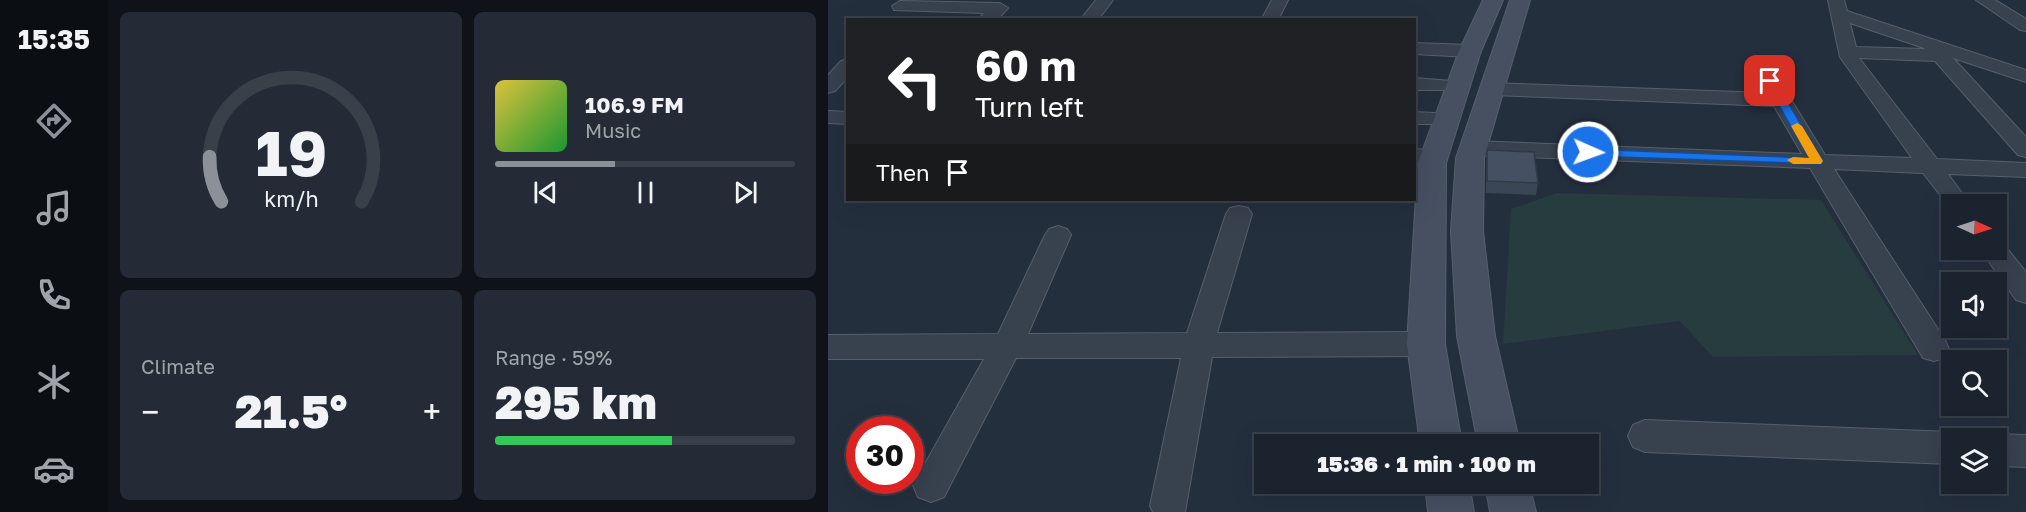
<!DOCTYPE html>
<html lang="en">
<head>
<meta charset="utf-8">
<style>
  body { margin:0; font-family:"Golos Text",sans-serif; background:#242b36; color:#f1f3f6; height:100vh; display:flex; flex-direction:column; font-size:22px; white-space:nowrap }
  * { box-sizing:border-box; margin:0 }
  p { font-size:20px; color:#a0a4aa }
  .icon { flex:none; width:33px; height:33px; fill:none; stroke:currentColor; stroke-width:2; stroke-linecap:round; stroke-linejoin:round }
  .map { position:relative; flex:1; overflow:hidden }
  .panel { display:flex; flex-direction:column; gap:12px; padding:12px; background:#0f1319; width:720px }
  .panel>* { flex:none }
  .top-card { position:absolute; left:18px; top:18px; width:570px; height:183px; border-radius:0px; box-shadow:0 6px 24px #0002,0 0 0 2px #39404a; background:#202124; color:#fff; overflow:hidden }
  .needle { width:39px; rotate:93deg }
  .fabs { position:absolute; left:1113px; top:194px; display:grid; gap:12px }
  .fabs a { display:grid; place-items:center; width:66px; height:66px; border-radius:0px; background:#1b232e; box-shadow:0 6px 24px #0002,0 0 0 2px #39404a; font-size:30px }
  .speed { position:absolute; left:18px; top:416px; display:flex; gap:12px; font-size:30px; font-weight:700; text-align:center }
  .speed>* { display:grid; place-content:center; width:78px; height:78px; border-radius:50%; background:#1b232e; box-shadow:0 6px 24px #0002,0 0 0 2px #39404a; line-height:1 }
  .speed .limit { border:9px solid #d22; background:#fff; color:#111 }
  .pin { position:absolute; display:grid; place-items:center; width:51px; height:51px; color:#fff; margin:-26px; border-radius:12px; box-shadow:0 3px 9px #0006 }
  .me { position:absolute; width:66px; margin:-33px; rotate:92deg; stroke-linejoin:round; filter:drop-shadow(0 0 4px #0008) }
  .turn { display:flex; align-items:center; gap:21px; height:126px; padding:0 30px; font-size:27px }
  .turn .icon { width:78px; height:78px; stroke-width:2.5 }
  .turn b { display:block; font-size:42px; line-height:51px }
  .then { display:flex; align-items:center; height:57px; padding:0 30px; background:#0003; gap:12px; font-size:22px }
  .big { font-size:45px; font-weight:800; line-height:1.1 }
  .panel .card { flex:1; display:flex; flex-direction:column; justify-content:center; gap:9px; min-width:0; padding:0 21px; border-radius:9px; background:#242b36 }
  .panel .dial { align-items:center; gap:0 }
  .dial svg { height:156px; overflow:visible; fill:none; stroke:#39404a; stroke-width:7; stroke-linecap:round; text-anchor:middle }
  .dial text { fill:#f1f3f6; stroke:none }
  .song { display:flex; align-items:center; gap:18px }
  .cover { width:72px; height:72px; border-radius:9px; background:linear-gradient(135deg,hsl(50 70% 55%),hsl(130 70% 35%)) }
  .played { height:6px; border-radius:3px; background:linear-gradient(90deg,#8c9099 40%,#39404a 40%) }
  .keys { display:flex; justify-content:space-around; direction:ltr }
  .heat { display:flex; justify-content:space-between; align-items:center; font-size:33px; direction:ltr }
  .charge { height:9px; border-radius:4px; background:linear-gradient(90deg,#34c759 59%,#39404a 0) }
  .panel .tiles { flex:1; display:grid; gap:12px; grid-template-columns:repeat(2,1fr) }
  .trip { position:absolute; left:426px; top:434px; width:345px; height:60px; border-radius:0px; background:#1b232e; box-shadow:0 6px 24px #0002,0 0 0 2px #39404a; font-weight:800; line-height:60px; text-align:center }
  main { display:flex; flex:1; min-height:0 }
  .menu { display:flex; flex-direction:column; width:108px; justify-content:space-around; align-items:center; background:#0b0e12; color:#a0a4aa }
  .menu .icon { width:42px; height:42px }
  .menu .on { color:#8c9099 }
  .menu b { font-size:27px; color:#f1f3f6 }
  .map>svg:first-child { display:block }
  .green { fill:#263c3f }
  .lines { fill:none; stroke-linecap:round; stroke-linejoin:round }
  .street-casing { stroke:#565f6c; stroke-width:2 }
  .secondary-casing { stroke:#565f6c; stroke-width:2 }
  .street { fill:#38414e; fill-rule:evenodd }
  .secondary { fill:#465061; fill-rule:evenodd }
  .wall { fill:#3b4654 }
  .building { fill:#455162; stroke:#303945; stroke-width:1.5 }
  .route { fill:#1a73e8; stroke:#114b97; stroke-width:1.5 }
  .slow { fill:#f59e0b }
</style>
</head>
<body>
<main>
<nav class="menu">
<b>15:35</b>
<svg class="icon on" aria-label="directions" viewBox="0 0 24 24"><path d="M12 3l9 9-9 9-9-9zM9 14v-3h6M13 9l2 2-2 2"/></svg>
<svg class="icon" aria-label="music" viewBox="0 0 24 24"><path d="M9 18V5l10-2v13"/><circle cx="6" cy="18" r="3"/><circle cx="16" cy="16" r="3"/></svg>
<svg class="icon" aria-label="phone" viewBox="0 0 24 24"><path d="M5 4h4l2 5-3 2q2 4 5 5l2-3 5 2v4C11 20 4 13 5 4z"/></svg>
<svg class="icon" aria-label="climate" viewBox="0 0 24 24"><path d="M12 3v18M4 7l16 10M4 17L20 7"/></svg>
<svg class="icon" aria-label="car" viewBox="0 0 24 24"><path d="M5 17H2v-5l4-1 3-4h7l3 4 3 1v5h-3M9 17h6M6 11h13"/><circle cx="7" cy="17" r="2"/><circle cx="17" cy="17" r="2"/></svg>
</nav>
<section class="panel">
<div class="tiles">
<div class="card dial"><svg viewBox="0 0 100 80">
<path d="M14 69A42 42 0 1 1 86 69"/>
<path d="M14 69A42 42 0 0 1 8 46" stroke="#8c9099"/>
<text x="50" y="56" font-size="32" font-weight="700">19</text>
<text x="50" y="72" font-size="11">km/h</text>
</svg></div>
<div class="card">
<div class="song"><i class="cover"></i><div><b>106.9 FM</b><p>Music</p></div></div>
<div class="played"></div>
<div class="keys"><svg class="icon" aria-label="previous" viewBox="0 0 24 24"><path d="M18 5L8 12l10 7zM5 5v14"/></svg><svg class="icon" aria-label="pause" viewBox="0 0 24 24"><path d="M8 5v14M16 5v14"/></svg><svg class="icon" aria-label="next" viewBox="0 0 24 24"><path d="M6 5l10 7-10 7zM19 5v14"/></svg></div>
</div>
<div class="card"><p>Climate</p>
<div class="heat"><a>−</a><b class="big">21.5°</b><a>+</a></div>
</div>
<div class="card"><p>Range · 59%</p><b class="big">295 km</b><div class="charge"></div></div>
</div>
</section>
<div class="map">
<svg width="1198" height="512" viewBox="0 0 1198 512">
  <rect width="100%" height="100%" fill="#242f3e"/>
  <polygon class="green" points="729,193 993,200 1090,355 885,357 852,321 675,344 683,209"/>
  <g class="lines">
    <defs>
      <g id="street">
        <polygon points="268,0 285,0 270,20 252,20"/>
        <polygon points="444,0 460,0 450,20 433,20"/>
        <path d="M1000,0H1016L1019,11L1198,70V82L1125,58L1198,137V157L1190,155L1107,61L1031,58L1109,159L1198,163V177L1120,174L1142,204H1124V210L1095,173L1006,169L1117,340L1121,349L1117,358L1106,361L1095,358L982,168L645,155L637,153L634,148L637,143L645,141L974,154L946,106L664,95L657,93L654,89L657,85L664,83L939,93L922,62L924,58H938L940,62L997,155L1084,158L1012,57ZM1022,23L1096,48L1097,49L1028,47Z"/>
        <polygon points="1148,0 1167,0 1198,19 1198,31 1192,30"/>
        <polygon points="72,1 172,3 180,8 169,20 150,20 156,13 66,10 64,6"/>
        <polygon points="586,43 642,45 649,47 651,51 649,55 642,57 586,54"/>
        <polygon points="20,59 20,77 7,91 0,93 0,75 13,61"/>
        <polygon points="586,78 637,82 640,86 637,90 586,90"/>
        <polygon points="0,111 20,112 20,124 0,123"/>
        <polygon points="586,112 626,114 629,119 626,124 586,124"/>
        <polygon points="586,149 614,151 617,156 614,161 586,163"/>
        <polygon points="411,206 420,208 424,214 389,333 598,332 609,335 613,344 609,353 598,356 384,357 357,512 325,512 322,506 353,358 188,358 116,497 103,502 90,497 85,485 156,359 0,359 0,335 170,334 217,235 221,229 230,226 239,229 243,235 200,334 359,333 398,214 402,208"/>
        <polygon points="1168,241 1174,242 1198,272 1198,303 1188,300 1152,249 1168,249"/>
        <polygon points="817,420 1124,432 1137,438 1124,438 1124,464 817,452 805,447 800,436 805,425"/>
        <polygon points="1168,434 1198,435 1198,467 1168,466 1168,438 1157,438"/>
      </g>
      <g id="secondary">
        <polygon points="655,0 675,0 653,51 618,163 617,344 634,444 592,444 579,344 590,163 631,51"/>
        <polygon points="682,0 702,0 656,158 655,231 667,336 692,444 650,444 629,336 623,231 628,158"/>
        <polygon points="597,483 641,483 646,512 600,512"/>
        <polygon points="657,483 701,483 708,512 662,512"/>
      </g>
    </defs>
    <use href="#street" class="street-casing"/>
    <use href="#secondary" class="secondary-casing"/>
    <use href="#street" class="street"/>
    <use href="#secondary" class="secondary"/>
  </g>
  <polygon class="wall" points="659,150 710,183 708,195 658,193"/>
  <polygon class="building" points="659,150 706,152 710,183 659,181"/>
  <polygon class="route" points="939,79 947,81 995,161 993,164 760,156 754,152 760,149 981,158 937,81"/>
  <polygon class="slow" points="969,123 974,126 995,161 993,164 965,164 959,160 965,157 981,158 963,126"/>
</svg>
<div class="fabs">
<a><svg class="needle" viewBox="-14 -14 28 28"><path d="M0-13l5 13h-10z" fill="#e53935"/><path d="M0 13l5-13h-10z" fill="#a0a4aa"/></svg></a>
<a><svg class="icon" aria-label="sound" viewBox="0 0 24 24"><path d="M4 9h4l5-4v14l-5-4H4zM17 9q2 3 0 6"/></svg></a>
<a><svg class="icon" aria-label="search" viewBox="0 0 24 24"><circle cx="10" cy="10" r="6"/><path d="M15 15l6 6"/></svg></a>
<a><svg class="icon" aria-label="layers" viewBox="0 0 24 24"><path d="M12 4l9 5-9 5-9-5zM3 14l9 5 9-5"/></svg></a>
</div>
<div class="speed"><div class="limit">30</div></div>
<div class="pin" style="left:942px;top:81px;background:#d93025"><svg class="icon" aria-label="arrive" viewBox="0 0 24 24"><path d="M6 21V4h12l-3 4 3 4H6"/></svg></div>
<svg class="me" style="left:760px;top:152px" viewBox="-20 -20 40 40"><circle r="17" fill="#1a73e8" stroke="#fff" stroke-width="3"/><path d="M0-11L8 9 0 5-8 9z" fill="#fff"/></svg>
<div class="trip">15:36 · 1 min · 100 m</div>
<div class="top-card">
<div class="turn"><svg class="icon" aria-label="left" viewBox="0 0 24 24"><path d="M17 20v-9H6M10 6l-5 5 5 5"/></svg><div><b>60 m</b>Turn left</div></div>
<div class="then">Then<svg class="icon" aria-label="arrive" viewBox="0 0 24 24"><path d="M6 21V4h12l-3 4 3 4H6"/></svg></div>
</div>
</div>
</main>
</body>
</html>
